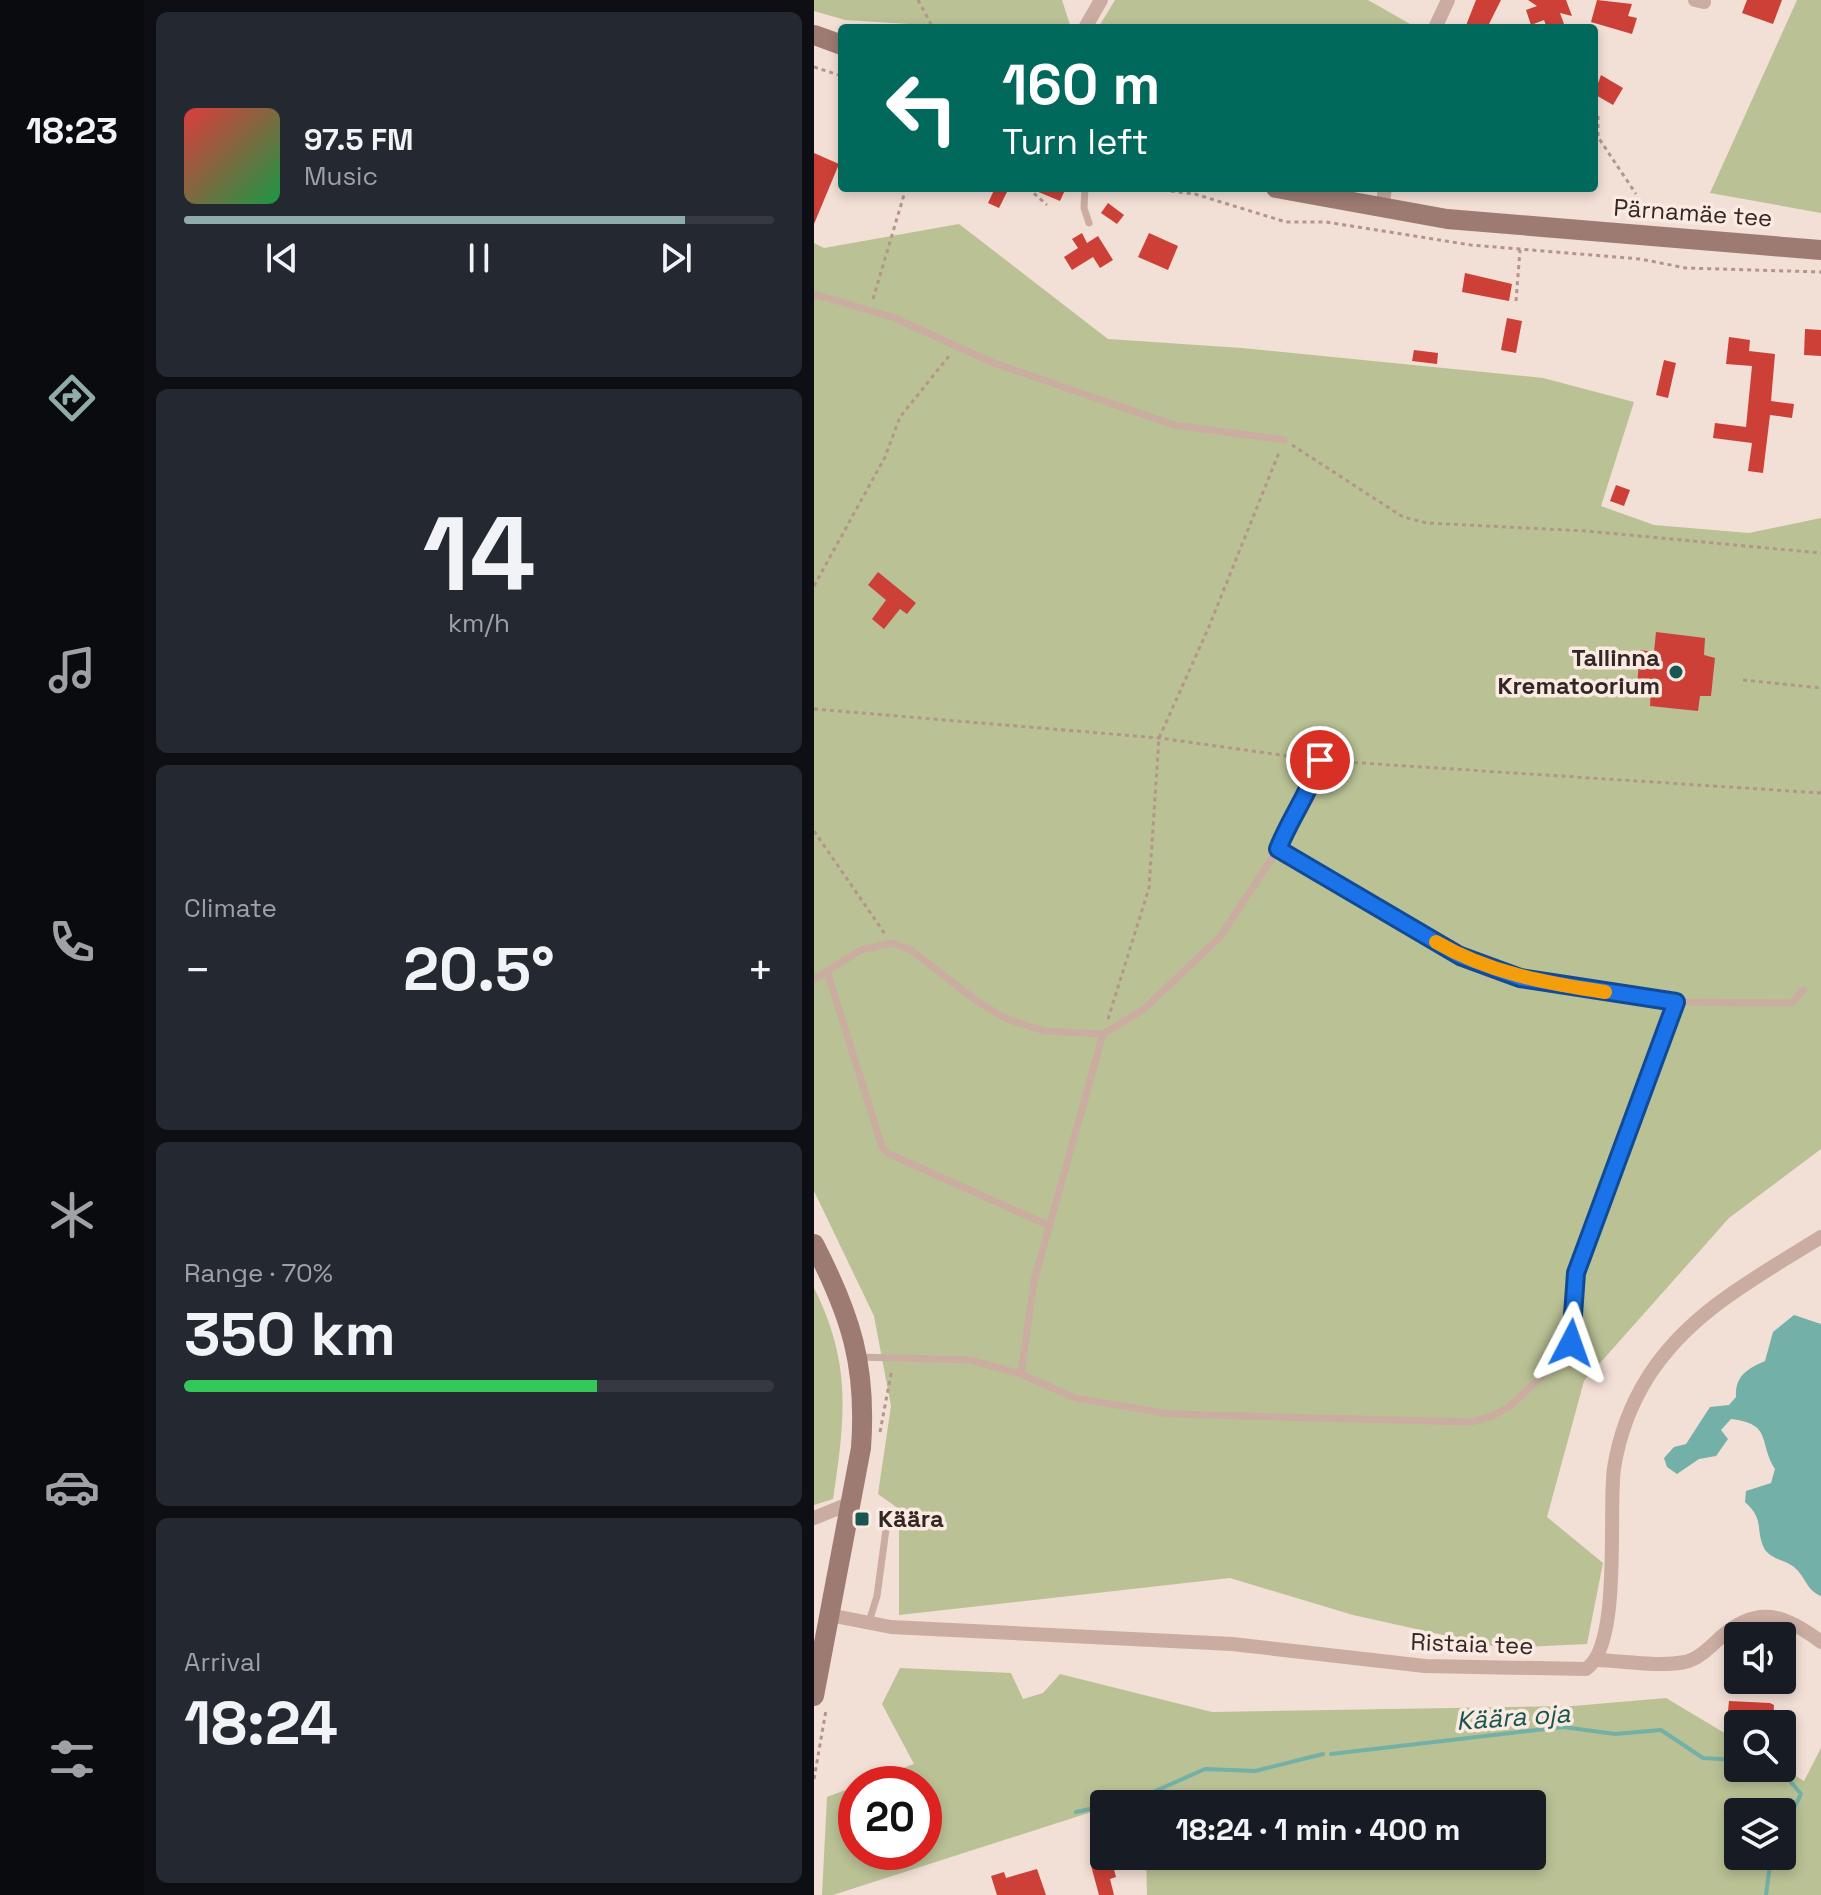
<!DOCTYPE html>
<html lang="en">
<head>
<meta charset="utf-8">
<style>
  body { margin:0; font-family:"Space Grotesk",sans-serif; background:#242831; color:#f1f3f6; height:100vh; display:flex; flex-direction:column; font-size:30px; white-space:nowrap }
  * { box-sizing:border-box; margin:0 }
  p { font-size:26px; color:#9ea1a6 }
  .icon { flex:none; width:44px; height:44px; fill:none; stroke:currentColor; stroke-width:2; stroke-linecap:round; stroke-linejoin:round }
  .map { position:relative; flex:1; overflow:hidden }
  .details { display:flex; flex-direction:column; gap:12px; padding:12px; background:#0d0f14; width:670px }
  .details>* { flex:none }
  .banner { position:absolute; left:24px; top:24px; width:760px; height:168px; border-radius:8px; box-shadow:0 4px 12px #0003; background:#00695c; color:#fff; overflow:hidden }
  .fabs { position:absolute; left:910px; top:1622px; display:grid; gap:16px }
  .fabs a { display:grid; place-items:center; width:72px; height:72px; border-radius:8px; background:#171b24; box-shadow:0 4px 12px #0003; font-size:40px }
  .speed { position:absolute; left:24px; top:1766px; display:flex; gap:16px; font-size:40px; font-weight:700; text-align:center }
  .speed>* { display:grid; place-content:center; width:104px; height:104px; border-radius:50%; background:#171b24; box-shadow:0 4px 12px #0003; line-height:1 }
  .speed .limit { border:12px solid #d22; background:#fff; color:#111 }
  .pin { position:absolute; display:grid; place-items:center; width:68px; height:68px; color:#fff; margin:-34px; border:4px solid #fff; border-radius:50%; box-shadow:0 2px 8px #0007 }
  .me { position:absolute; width:88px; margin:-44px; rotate:4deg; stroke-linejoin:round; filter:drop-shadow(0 0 6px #0008) }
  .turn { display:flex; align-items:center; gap:28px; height:168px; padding:0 32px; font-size:36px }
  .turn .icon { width:104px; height:104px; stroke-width:2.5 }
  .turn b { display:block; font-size:56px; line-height:68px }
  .big { font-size:60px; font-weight:700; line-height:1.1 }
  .details .card { flex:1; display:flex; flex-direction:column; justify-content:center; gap:12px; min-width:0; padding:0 28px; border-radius:12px; background:#242831 }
  .details .dial { align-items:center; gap:0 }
  .dial b { font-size:104px; line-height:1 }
  .song { display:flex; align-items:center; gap:24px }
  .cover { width:96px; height:96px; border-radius:12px; background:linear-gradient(135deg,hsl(0 70% 55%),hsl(140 70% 35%)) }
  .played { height:8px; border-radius:4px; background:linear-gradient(90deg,#8facab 85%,#363941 85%) }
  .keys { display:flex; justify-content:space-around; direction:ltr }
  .heat { display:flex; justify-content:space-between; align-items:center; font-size:44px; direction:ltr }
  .charge { height:12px; border-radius:6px; background:linear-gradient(90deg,#34c759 70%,#363941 0) }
  .trip { position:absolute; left:276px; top:1790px; width:456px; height:80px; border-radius:8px; background:#171b24; box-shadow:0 4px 12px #0003; font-weight:700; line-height:80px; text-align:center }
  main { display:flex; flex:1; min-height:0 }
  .tabs { display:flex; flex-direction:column; width:144px; justify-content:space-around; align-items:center; background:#090b0e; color:#9ea1a6 }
  .tabs .icon { width:56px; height:56px }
  .tabs .selected { color:#8facab }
  .tabs b { font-size:36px; color:#f1f3f6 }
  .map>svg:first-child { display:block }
  .green { fill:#bac195; fill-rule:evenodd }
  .water { fill:#73b0a7 }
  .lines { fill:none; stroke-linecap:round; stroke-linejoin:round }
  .stream { stroke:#73b0a7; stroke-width:4 }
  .building { fill:#cc4038 }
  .path { stroke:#b5958b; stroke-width:3; stroke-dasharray:4 4; stroke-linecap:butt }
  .lane { stroke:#caaca1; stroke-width:7 }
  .street { stroke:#caaca1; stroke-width:14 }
  .secondary { stroke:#9d7a72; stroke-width:20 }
  .route-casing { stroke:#114b97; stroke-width:20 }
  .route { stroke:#1a73e8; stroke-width:14 }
  .slow { stroke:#f59e0b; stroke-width:14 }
  .poi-dot { fill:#18564f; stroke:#faeae1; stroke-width:3 }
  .labels { text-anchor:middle; stroke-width:7; stroke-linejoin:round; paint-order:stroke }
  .street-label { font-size:24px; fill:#332624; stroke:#faeae1 }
  .poi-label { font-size:24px; font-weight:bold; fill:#332624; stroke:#faeae1; text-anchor:end }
  .water-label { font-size:26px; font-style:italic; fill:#18564f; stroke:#faeae1 }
</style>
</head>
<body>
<main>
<nav class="tabs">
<b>18:23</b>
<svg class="icon selected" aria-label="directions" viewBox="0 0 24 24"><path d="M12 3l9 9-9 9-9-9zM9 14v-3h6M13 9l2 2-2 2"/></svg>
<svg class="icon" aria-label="music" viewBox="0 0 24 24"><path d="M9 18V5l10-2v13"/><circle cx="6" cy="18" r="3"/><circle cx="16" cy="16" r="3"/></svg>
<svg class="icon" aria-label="phone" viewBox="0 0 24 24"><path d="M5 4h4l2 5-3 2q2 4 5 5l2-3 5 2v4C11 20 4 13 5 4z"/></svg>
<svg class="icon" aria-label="climate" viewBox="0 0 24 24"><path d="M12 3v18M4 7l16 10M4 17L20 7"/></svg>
<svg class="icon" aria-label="car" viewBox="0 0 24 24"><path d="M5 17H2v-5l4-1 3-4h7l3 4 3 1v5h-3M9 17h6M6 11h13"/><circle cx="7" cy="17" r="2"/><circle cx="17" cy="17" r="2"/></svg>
<svg class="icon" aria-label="filters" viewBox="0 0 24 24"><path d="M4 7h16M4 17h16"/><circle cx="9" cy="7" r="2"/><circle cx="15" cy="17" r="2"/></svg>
</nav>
<section class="details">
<div class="card">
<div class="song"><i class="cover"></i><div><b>97.5 FM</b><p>Music</p></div></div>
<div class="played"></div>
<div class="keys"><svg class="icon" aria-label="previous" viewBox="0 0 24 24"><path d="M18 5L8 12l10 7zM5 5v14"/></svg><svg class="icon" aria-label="pause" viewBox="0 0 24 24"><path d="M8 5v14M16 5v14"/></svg><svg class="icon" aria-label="next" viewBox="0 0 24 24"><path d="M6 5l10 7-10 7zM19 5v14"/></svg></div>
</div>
<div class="card dial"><b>14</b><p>km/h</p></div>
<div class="card"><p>Climate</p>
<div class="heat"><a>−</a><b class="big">20.5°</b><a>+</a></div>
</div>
<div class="card"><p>Range · 70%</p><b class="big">350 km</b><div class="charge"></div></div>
<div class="card"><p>Arrival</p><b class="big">18:24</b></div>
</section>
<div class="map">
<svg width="1007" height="1895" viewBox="0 0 1007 1895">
  <rect width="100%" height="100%" fill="#f2dfd5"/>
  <g class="green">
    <polygon points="0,0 248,0 257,28 104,28 95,24 31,20 0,11"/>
    <polygon points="301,0 554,0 603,28 284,28"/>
    <polygon points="983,0 1007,0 1007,213 896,193"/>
    <polygon points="145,224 294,339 428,348 729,378 820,402 787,506 840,525 935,533 1007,518 1007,1149 915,1218 770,1381 733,1517 789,1563 773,1644 688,1648 539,1615 416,1578 85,1615 85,1509 64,1494 77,1406 60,1316 0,1191 0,243 10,248"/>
    <path d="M0,1288C38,1364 31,1418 19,1499L0,1505Z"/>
    <path d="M86,1668L197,1673L209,1699L229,1693L246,1674L398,1712L759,1706L852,1698L924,1741V1768H968L990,1781L1007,1748V1895H333L332,1856H718V1804H331L330,1795L290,1804V1808L19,1895H8L13,1797L42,1786V1852H110V1784H48L100,1764L68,1704ZM968,1812V1856H924V1812Z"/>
  </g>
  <path class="water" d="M980,1315L1007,1324V1596C991,1590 991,1573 977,1565C969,1560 955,1558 950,1548C941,1529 951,1520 931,1502L932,1491L957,1483L961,1469C944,1442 959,1424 917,1419L907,1430L914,1439L902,1456L885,1459L863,1474L853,1467L850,1458L860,1447L872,1444L896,1407L915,1405L922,1397C921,1376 933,1369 951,1361L959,1332Z"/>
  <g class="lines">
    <g class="stream">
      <polyline points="517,1754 749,1727 801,1734 847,1730 889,1758 924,1760"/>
      <polyline points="965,1768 987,1794 968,1833"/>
      <polyline points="302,1804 319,1801 391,1769 441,1771 509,1754"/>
      <polyline points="262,1812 290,1806"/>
      <polyline points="952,1895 957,1856"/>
    </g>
  </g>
  <g class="building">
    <polygon points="662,0 687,0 675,24 670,28 651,28"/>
    <polygon points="714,0 752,0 758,16 746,13 750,24 739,28 733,28 730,20 717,25 712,10 723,6"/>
    <polygon points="783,0 818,4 814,16 823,18 818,34 777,22"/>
    <polygon points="933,0 968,0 959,24 928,13"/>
    <polygon points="787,75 809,88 799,105 780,94"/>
    <polygon points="0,153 25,164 0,224"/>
    <polygon points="181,188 195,188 185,208 174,203"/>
    <polygon points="215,188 252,188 246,201"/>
    <polygon points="294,203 310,215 303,224 287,213"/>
    <polygon points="268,233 273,243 284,236 299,260 286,268 279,257 258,270 250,257 264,248 258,239"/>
    <polygon points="335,233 364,246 354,270 324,257"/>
    <polygon points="651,273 698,284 695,301 648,292"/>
    <polygon points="693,318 708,321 702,353 687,350"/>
    <polygon points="991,329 1007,330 1007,356 990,355"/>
    <polygon points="915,337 936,340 935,351 961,354 957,401 980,404 978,418 956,415 949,473 934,471 938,443 899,438 901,423 932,427 938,366 912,364"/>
    <polygon points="600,350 624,353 623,364 598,361"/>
    <polygon points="850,360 862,363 854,398 842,395"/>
    <polygon points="802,485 816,490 810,506 796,501"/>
    <polygon points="64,572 102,603 93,614 86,609 70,629 58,619 72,600 54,585"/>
    <polygon points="842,632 891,638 890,655 901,658 897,696 886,696 884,711 836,706 837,687 823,686 826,650 840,652"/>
    <polygon points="915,1701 956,1703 960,1705 959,1721 913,1720"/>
    <polygon points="288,1858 290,1864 298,1862 302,1877 296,1879 300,1895 285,1895 276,1862"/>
    <polygon points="223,1869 232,1895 183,1895 177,1876 190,1872 192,1878"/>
  </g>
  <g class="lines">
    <g class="path">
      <polyline points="104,0 119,28"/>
      <polyline points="0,67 28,76"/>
      <polyline points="784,116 784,137 822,194"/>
      <polyline points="214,188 233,205"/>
      <polyline points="333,188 381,194 472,222 512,222 657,245 826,259 872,268 1007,272"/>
      <polyline points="59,299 92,188"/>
      <polyline points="702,301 706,250"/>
      <polyline points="478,445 589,517 613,523 772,531 1007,553"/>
      <polyline points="0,586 71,457 86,417 135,356"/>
      <polyline points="929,680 1007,688"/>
      <polyline points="0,709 345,738 496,759"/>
      <polyline points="516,761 1007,793"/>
      <polyline points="0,831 71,934"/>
      <polyline points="294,1019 335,888 345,738 394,629 466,450"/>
      <polyline points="66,1432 78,1369"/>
      <polyline points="0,1779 12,1710"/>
    </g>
    <g class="lane">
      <polyline points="271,188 270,208 275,223"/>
      <polyline points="0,294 78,317 180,363 360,425 470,440"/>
      <polyline points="464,849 646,956 706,978 862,1002 978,1003 989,990"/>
      <polyline points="13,971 68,1147 75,1154 236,1226"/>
      <polyline points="0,979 47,950 78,943 97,950 164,1002 193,1019 230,1031 289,1034 330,1009 406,937 464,849 472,827 499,782 506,760"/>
      <polyline points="46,1357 156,1360 207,1374 220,1281 289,1034"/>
      <polyline points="207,1374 261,1398 356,1414 658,1422 678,1416 696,1406 738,1367 757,1343 762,1273 862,1002"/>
      <polyline points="55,1622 63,1596 73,1522"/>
    </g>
    <g class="street">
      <polyline points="881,0 890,2"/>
      <polyline points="271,28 287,0"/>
      <polyline points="621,28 634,0"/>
      <polyline points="568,210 571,188"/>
      <polyline points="0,1518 37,1503"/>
      <path d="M15,1615L77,1627L418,1644L611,1666L772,1669C808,1646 794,1510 800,1468C805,1437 817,1404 834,1377C875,1312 943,1277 1007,1237"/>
      <path d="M783,1660C810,1661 844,1667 871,1662C885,1659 897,1646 907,1637C944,1604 971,1615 1007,1642"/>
    </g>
    <g class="secondary">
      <polyline points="0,35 28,45"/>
      <polyline points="462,188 633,219 1007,250"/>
      <path d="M0,1244C37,1316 53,1366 47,1448L0,1696"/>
    </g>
  </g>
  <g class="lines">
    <defs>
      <path id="route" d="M506,760C496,792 476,818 464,849L646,956L706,978L862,1002L762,1273L757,1343"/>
    </defs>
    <use href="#route" class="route-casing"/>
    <use href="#route" class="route"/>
    <path class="slow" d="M622,942C675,973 732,983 791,992"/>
  </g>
  <g class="poi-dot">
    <circle cx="862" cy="672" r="8"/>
    <rect x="40" y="1511" width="16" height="16" rx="4"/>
  </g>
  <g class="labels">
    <g class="street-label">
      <text transform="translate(879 213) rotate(4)" y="8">Pärnamäe tee</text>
      <text transform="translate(658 1644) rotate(2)" y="8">Ristaia tee</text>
    </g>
    <g class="poi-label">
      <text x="846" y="666">Tallinna<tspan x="846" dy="28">Krematoorium</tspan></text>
      <text x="64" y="1527" text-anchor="start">Käära</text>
    </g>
    <g class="water-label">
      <text transform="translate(699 1717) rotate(-4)" y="9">Käära oja</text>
    </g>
  </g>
</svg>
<div class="fabs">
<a><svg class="icon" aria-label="sound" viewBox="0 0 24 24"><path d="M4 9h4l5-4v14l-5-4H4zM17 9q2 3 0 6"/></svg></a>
<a><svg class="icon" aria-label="search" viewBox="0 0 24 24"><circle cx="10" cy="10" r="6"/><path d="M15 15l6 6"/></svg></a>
<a><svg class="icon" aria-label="layers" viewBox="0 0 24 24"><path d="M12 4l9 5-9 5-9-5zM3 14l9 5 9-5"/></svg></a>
</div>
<div class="speed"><div class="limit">20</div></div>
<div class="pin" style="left:506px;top:760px;background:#d93025"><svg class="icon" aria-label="arrive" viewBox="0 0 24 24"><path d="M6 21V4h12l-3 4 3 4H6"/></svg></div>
<svg class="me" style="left:757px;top:1343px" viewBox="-20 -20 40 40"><path d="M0-17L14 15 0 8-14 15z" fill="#1a73e8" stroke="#fff" stroke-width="4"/></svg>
<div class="trip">18:24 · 1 min · 400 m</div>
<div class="banner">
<div class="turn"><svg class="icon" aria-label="left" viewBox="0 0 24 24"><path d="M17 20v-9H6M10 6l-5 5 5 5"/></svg><div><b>160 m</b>Turn left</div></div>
</div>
</div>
</main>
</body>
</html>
